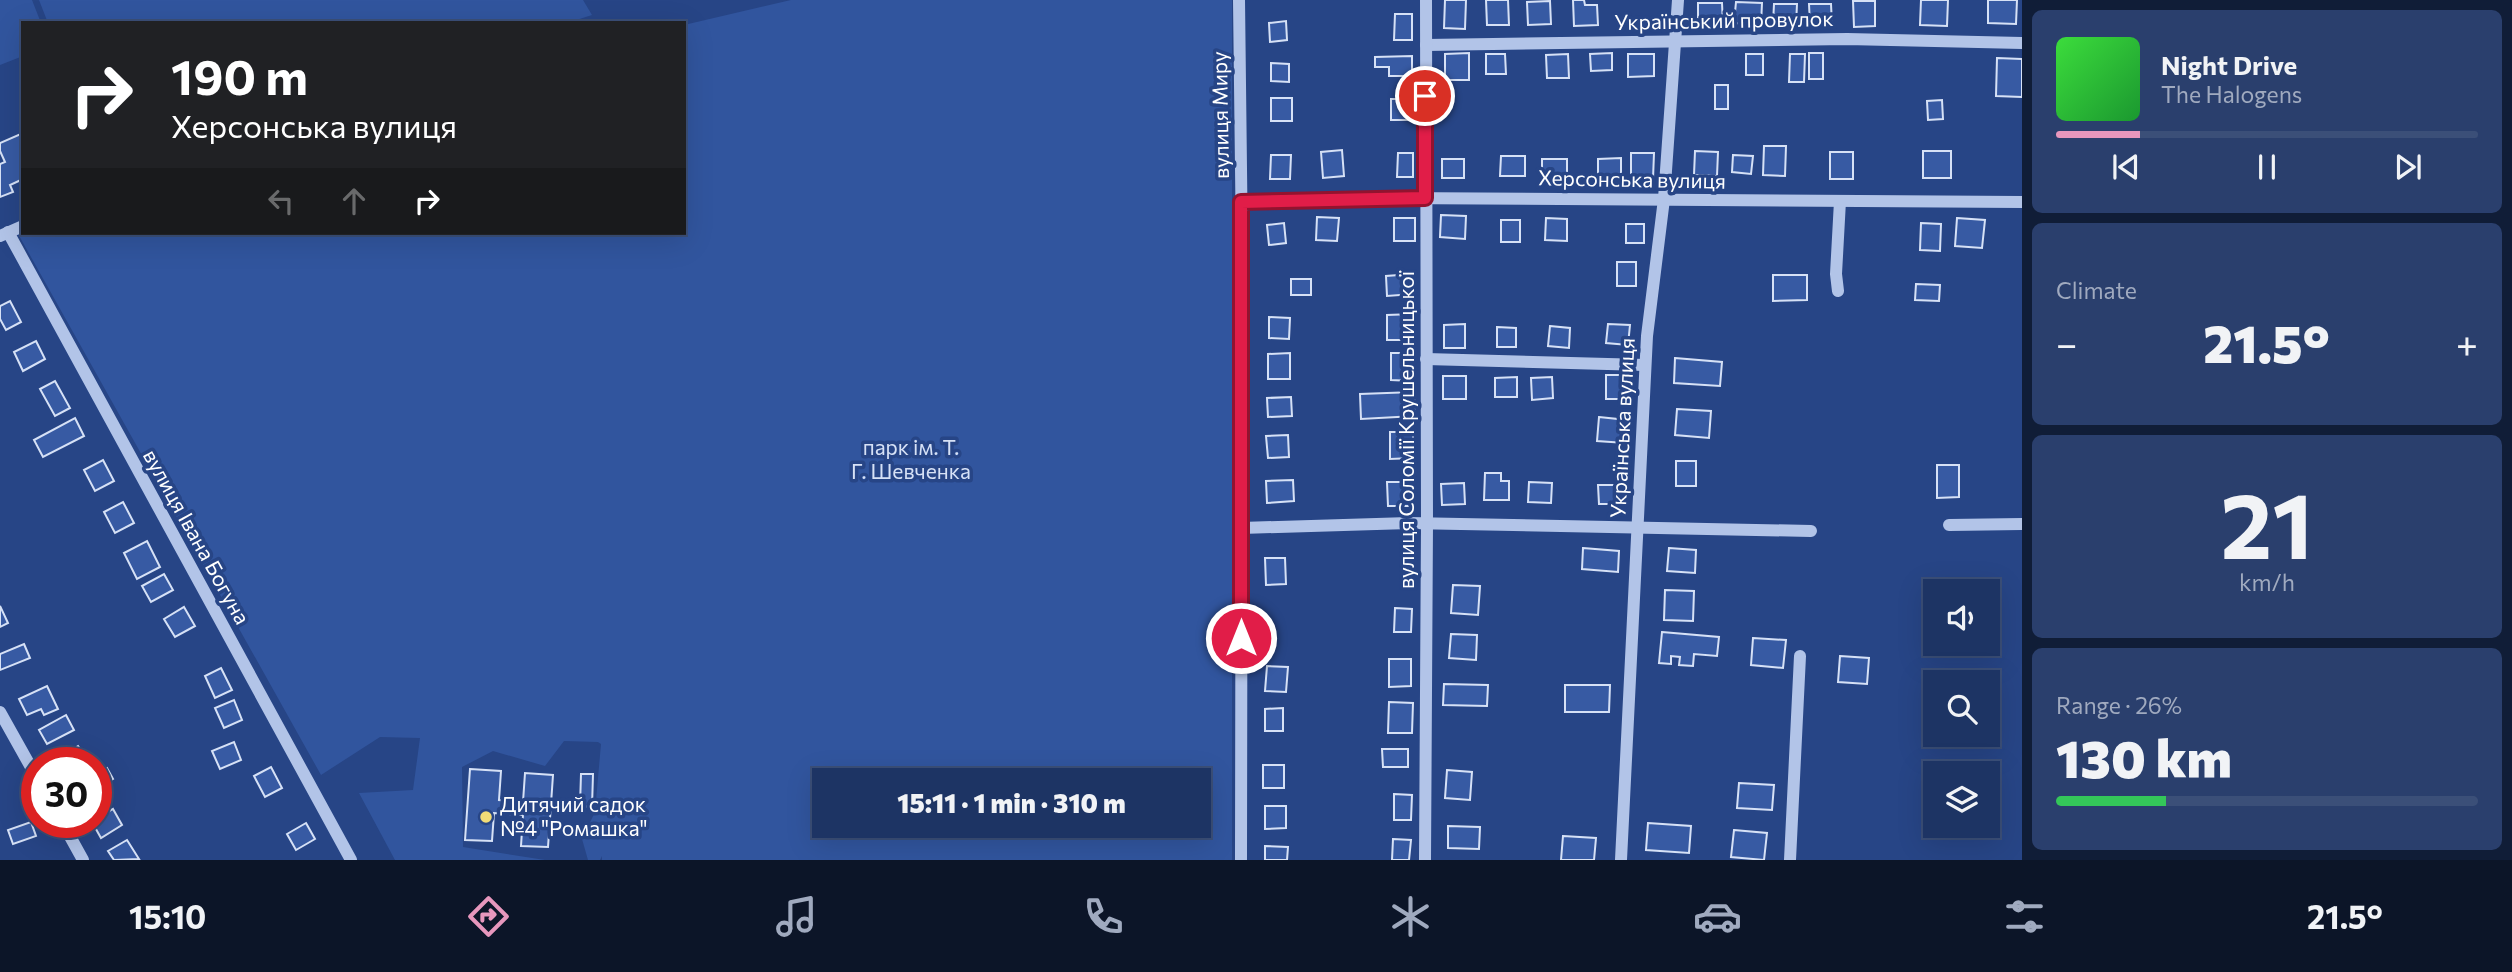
<!DOCTYPE html>
<html lang="en">
<head>
<meta charset="utf-8">
<style>
  body { margin:0; font-family:Commissioner,sans-serif; background:#2a3f6d; color:#f1f3f6; height:100vh; display:flex; flex-direction:column; font-size:26px; white-space:nowrap }
  * { box-sizing:border-box; margin:0 }
  p { font-size:23px; color:#a0aabf }
  .icon { flex:none; width:38px; height:38px; fill:none; stroke:currentColor; stroke-width:2; stroke-linecap:round; stroke-linejoin:round }
  .map { position:relative; flex:1; overflow:hidden }
  .drawer { display:flex; flex-direction:column; gap:10px; padding:10px; background:#101d37; width:490px }
  .drawer>* { flex:none }
  .banner { position:absolute; left:21px; top:21px; width:665px; height:214px; border-radius:0px; box-shadow:0 7px 28px #0002,0 0 0 2px #3b4f78; background:#202124; color:#fff; overflow:hidden }
  .buttons { position:absolute; left:1923px; top:579px; display:grid; gap:14px }
  .buttons a { display:grid; place-items:center; width:77px; height:77px; border-radius:0px; background:#1d3464; box-shadow:0 7px 28px #0002,0 0 0 2px #3b4f78; font-size:35px }
  .speed { position:absolute; left:21px; top:747px; display:flex; gap:14px; font-size:35px; font-weight:700; text-align:center }
  .speed>* { display:grid; place-content:center; width:91px; height:91px; border-radius:50%; background:#1d3464; box-shadow:0 7px 28px #0002,0 0 0 2px #3b4f78; line-height:1 }
  .speed .limit { border:10px solid #d22; background:#fff; color:#111 }
  .pin { position:absolute; display:grid; place-items:center; width:60px; height:60px; color:#fff; margin:-30px; border:4px solid #fff; border-radius:50%; box-shadow:0 2px 7px #0007 }
  .me { position:absolute; width:77px; margin:-38px; rotate:0deg; stroke-linejoin:round; filter:drop-shadow(0 0 5px #0008) }
  .turn { display:flex; align-items:center; gap:24px; height:147px; padding:0 35px; font-size:32px }
  .turn .icon { width:91px; height:91px; stroke-width:2.5 }
  .turn b { display:block; font-size:49px; line-height:60px }
  .lanes { display:flex; align-items:center; height:66px; padding:0 35px; background:#0003; justify-content:center; gap:35px; direction:ltr }
  .lanes .off { opacity:.35 }
  .big { font-size:52px; font-weight:800; line-height:1.1 }
  .drawer .card { flex:1; display:flex; flex-direction:column; justify-content:center; gap:10px; min-width:0; padding:0 24px; border-radius:10px; background:#2a3f6d }
  .drawer .dial { align-items:center; gap:0 }
  .dial b { font-size:91px; line-height:1 }
  .song { display:flex; align-items:center; gap:21px }
  .cover { width:84px; height:84px; border-radius:10px; background:linear-gradient(135deg,hsl(120 70% 55%),hsl(130 70% 35%)) }
  .played { height:7px; border-radius:4px; background:linear-gradient(90deg,#e797bd 20%,#3b4f78 20%) }
  .keys { display:flex; justify-content:space-around; direction:ltr }
  .heat { display:flex; justify-content:space-between; align-items:center; font-size:38px; direction:ltr }
  .charge { height:10px; border-radius:5px; background:linear-gradient(90deg,#34c759 26%,#3b4f78 0) }
  .trip { position:absolute; left:812px; top:768px; width:399px; height:70px; border-radius:0px; background:#1d3464; box-shadow:0 7px 28px #0002,0 0 0 2px #3b4f78; font-weight:800; line-height:70px; text-align:center }
  .menu { display:flex; height:112px; justify-content:space-around; align-items:center; background:#0c1528; color:#a0aabf }
  .menu .icon { width:49px; height:49px }
  .menu .selected { color:#e797bd }
  .menu b { font-size:32px; color:#f1f3f6 }
  main { display:flex; flex:1; min-height:0 }
  .map>svg:first-child { display:block }
  .green { fill:#31559e; fill-rule:evenodd }
  .building { fill:#375aa3; stroke:#d6e1f6; stroke-width:2 }
  .lines { fill:none; stroke-linecap:round; stroke-linejoin:round }
  .minor { stroke:#b2c4e8; stroke-width:12 }
  .route-casing { stroke:#92132f; stroke-width:18 }
  .route { stroke:#e11d48; stroke-width:12 }
  .poi-dot { fill:#f1dc77; stroke:#274586; stroke-width:2.5 }
  .labels { text-anchor:middle; stroke-width:7; stroke-linejoin:round; paint-order:stroke }
  .street-label { font-size:21px; fill:#fff; stroke:#274586 }
  .park-label { font-size:21px; fill:#d6e1f6; stroke:#274586 }
  .poi-label { font-size:21px; fill:#fff; stroke:#274586; text-anchor:start }
</style>
</head>
<body>
<main>
<div class="map">
<svg width="2022" height="860" viewBox="0 0 2022 860">
  <rect width="100%" height="100%" fill="#274586"/>
  <g class="green">
    <polygon points="0,0 32,0 41,23 23,23 23,56 0,65"/>
    <polygon points="39,0 583,0 592,15 567,23 48,23"/>
    <path d="M791,0H1232V860H602V856L600,860H588L582,839L595,812L601,744L598,742L564,741L545,766L493,751L462,767L463,847L545,860H395L359,793L413,790L420,738L380,737L321,775L17,232L684,233V25ZM824,780H1199V826H824Z"/>
  </g>
  <g class="building">
    <polygon points="1445,0 1466,0 1465,29 1444,28"/>
    <polygon points="1486,0 1508,0 1509,25 1487,25"/>
    <polygon points="1573,0 1584,0 1585,5 1597,5 1598,25 1574,26"/>
    <polygon points="1921,0 1948,0 1947,26 1920,25"/>
    <polygon points="1988,0 2017,0 2016,24 1988,23"/>
    <polygon points="1550,1 1551,24 1528,25 1527,2"/>
    <polygon points="1853,1 1875,1 1875,26 1854,27"/>
    <polygon points="1736,2 1762,3 1761,25 1734,23"/>
    <polygon points="1698,3 1722,3 1723,25 1698,25"/>
    <polygon points="1774,4 1797,4 1796,25 1773,24"/>
    <polygon points="1809,4 1831,4 1832,25 1810,25"/>
    <polygon points="1395,14 1412,14 1412,40 1394,40"/>
    <polygon points="1286,21 1287,40 1270,42 1269,23"/>
    <polygon points="1469,53 1469,80 1445,80 1445,54"/>
    <polygon points="1612,53 1612,70 1591,71 1590,54"/>
    <rect x="1809" y="53" width="14" height="26"/>
    <polygon points="1486,54 1505,54 1506,74 1486,74"/>
    <polygon points="1568,54 1569,78 1547,78 1546,55"/>
    <polygon points="1628,54 1654,54 1654,76 1628,77"/>
    <rect x="1746" y="54" width="17" height="21"/>
    <polygon points="1790,54 1805,54 1804,82 1789,82"/>
    <polygon points="1412,56 1412,76 1389,76 1389,67 1375,67 1375,57"/>
    <polygon points="1997,58 2022,59 2022,97 1996,96"/>
    <polygon points="1271,63 1289,64 1289,82 1271,81"/>
    <rect x="1715" y="85" width="13" height="24"/>
    <rect x="1271" y="98" width="21" height="23"/>
    <rect x="1391" y="99" width="21" height="21"/>
    <polygon points="1942,100 1943,119 1928,120 1927,101"/>
    <polygon points="23,133 23,179 10,185 13,192 0,197 0,164 5,162 0,151 0,143"/>
    <polygon points="1764,146 1786,146 1785,176 1763,175"/>
    <polygon points="1342,150 1344,176 1323,178 1321,152"/>
    <polygon points="1695,151 1718,152 1717,176 1694,175"/>
    <rect x="1923" y="151" width="28" height="27"/>
    <rect x="1830" y="152" width="23" height="27"/>
    <polygon points="1398,153 1413,153 1413,177 1397,177"/>
    <polygon points="1631,153 1654,153 1653,179 1631,179"/>
    <polygon points="1271,155 1291,155 1290,179 1270,179"/>
    <polygon points="1733,155 1753,156 1751,174 1732,172"/>
    <polygon points="1501,156 1525,156 1525,176 1500,176"/>
    <polygon points="1621,158 1621,178 1598,178 1598,159"/>
    <rect x="1442" y="159" width="22" height="19"/>
    <rect x="1542" y="159" width="25" height="20"/>
    <polygon points="1441,215 1466,216 1465,239 1440,237"/>
    <polygon points="1317,217 1339,218 1337,241 1316,240"/>
    <rect x="1394" y="218" width="21" height="23"/>
    <polygon points="1546,218 1567,219 1567,241 1545,240"/>
    <polygon points="1957,218 1985,220 1982,248 1955,246"/>
    <rect x="1501" y="220" width="19" height="22"/>
    <polygon points="1284,223 1286,243 1269,245 1267,225"/>
    <polygon points="1921,223 1941,224 1940,251 1920,250"/>
    <rect x="1626" y="224" width="18" height="19"/>
    <rect x="1617" y="262" width="19" height="24"/>
    <polygon points="1412,274 1413,294 1387,296 1386,276"/>
    <polygon points="1773,275 1807,275 1807,300 1773,301"/>
    <rect x="1291" y="279" width="20" height="16"/>
    <polygon points="1916,284 1940,285 1939,301 1915,300"/>
    <polygon points="10,301 21,322 6,330 0,319 0,306"/>
    <polygon points="1414,314 1414,340 1387,340 1387,315"/>
    <polygon points="1269,317 1290,318 1289,339 1269,338"/>
    <polygon points="1465,324 1465,348 1444,348 1444,325"/>
    <polygon points="1608,324 1630,325 1628,345 1606,343"/>
    <polygon points="1550,326 1570,328 1569,348 1548,346"/>
    <polygon points="1497,327 1516,328 1516,347 1497,347"/>
    <polygon points="36,341 45,359 23,371 14,352"/>
    <polygon points="1290,353 1290,379 1268,379 1268,354"/>
    <polygon points="1391,353 1412,353 1412,381 1391,380"/>
    <polygon points="1675,358 1722,362 1720,386 1674,383"/>
    <rect x="1606" y="375" width="20" height="24"/>
    <rect x="1443" y="376" width="23" height="23"/>
    <polygon points="1517,377 1517,397 1495,397 1495,378"/>
    <polygon points="1552,377 1553,398 1532,400 1531,378"/>
    <polygon points="55,381 70,408 55,416 40,389"/>
    <polygon points="1414,392 1415,416 1361,419 1360,394"/>
    <polygon points="1291,397 1292,416 1268,417 1267,398"/>
    <polygon points="1677,409 1711,411 1709,438 1675,435"/>
    <polygon points="1599,417 1627,420 1625,443 1597,441"/>
    <polygon points="75,418 84,436 43,457 34,440"/>
    <polygon points="1390,432 1413,432 1413,458 1390,459"/>
    <polygon points="1288,435 1289,457 1268,458 1266,436"/>
    <polygon points="103,460 114,481 95,491 84,470"/>
    <rect x="1676" y="461" width="20" height="25"/>
    <polygon points="1937,465 1959,465 1959,497 1937,498"/>
    <polygon points="1485,473 1501,473 1501,481 1509,481 1509,500 1484,500"/>
    <polygon points="1293,480 1294,501 1267,503 1266,481"/>
    <polygon points="1387,482 1412,482 1412,506 1388,506"/>
    <polygon points="1529,482 1552,483 1551,503 1528,502"/>
    <polygon points="1464,483 1465,504 1442,505 1441,484"/>
    <polygon points="1598,485 1620,485 1620,504 1599,504"/>
    <polygon points="123,502 134,523 115,533 104,512"/>
    <polygon points="147,541 160,567 137,579 124,553"/>
    <polygon points="1583,548 1619,551 1618,572 1582,569"/>
    <polygon points="1669,548 1696,550 1695,573 1667,571"/>
    <polygon points="1265,558 1285,558 1286,584 1266,585"/>
    <polygon points="164,574 173,590 151,602 142,586"/>
    <polygon points="1453,585 1480,586 1478,615 1451,613"/>
    <polygon points="1665,590 1694,591 1693,621 1664,620"/>
    <polygon points="0,606 8,623 0,627"/>
    <polygon points="184,607 195,626 175,637 164,619"/>
    <polygon points="1395,608 1412,609 1411,632 1394,632"/>
    <polygon points="1662,632 1719,637 1717,656 1694,654 1693,666 1679,665 1680,657 1671,656 1671,664 1659,663"/>
    <polygon points="1451,634 1477,635 1476,660 1449,658"/>
    <polygon points="1753,638 1786,640 1783,668 1751,665"/>
    <polygon points="24,644 30,658 0,670 0,654"/>
    <polygon points="1840,656 1869,658 1867,684 1838,682"/>
    <polygon points="1389,659 1411,659 1411,686 1389,687"/>
    <polygon points="1267,666 1288,667 1286,692 1265,691"/>
    <polygon points="221,668 232,690 215,698 205,676"/>
    <polygon points="1444,684 1488,685 1487,706 1443,705"/>
    <polygon points="1565,685 1610,685 1609,712 1565,712"/>
    <polygon points="47,686 58,709 44,715 41,709 27,715 19,699"/>
    <polygon points="234,700 242,720 224,728 215,708"/>
    <polygon points="1389,702 1413,703 1412,733 1388,733"/>
    <polygon points="1283,708 1283,731 1265,731 1265,709"/>
    <polygon points="66,715 74,730 47,744 39,730"/>
    <polygon points="234,742 241,760 220,769 212,751"/>
    <polygon points="78,746 88,762 57,763 55,760"/>
    <polygon points="1382,749 1408,749 1408,767 1383,767"/>
    <rect x="1263" y="765" width="21" height="23"/>
    <polygon points="271,767 282,788 265,797 254,776"/>
    <polygon points="107,768 113,779 100,787 105,796 96,801 96,774"/>
    <polygon points="470,769 501,771 499,800 523,802 525,773 553,775 548,847 521,846 523,815 494,813 492,841 465,840"/>
    <polygon points="1447,770 1472,772 1470,800 1445,798"/>
    <polygon points="581,774 593,774 592,807 580,806"/>
    <polygon points="1739,783 1774,785 1772,810 1737,808"/>
    <polygon points="1394,794 1412,795 1411,820 1394,820"/>
    <polygon points="1265,806 1286,806 1286,828 1265,829"/>
    <polygon points="113,809 122,825 101,838 92,822 96,822 96,819"/>
    <polygon points="31,822 36,836 13,844 8,830"/>
    <polygon points="306,823 315,839 296,850 287,834"/>
    <polygon points="1648,823 1691,826 1689,853 1646,850"/>
    <polygon points="1448,826 1480,827 1479,849 1448,848"/>
    <polygon points="1734,830 1767,833 1764,860 1731,857"/>
    <polygon points="1563,836 1596,838 1594,860 1561,860"/>
    <polygon points="1393,839 1411,840 1409,860 1392,860"/>
    <polygon points="127,840 139,859 114,860 108,851"/>
    <polygon points="1265,846 1288,847 1287,860 1265,860"/>
  </g>
  <g class="lines">
    <g class="minor">
      <polyline points="1239,0 1242,252 1241,860"/>
      <polyline points="1426,45 1847,39 2022,43"/>
      <polyline points="1241,202 1391,198 2022,202"/>
      <polyline points="8,232 351,860"/>
      <polyline points="0,236 23,226"/>
      <polyline points="1838,291 1836,274 1840,201"/>
      <polyline points="1426,359 1645,365"/>
      <polyline points="1949,525 2022,524"/>
      <polyline points="1241,528 1409,523 1811,531"/>
      <polyline points="0,712 37,778"/>
      <polyline points="62,822 83,860"/>
      <polyline points="1425,860 1427,524 1426,0"/>
      <polyline points="1621,860 1647,336 1664,199 1678,0"/>
      <polyline points="1790,860 1800,656"/>
    </g>
  </g>
  <g class="lines">
    <defs>
      <polyline id="route" points="1241,638 1241,202 1425,198 1425,96"/>
    </defs>
    <use href="#route" class="route-casing"/>
    <use href="#route" class="route"/>
  </g>
  <circle class="poi-dot" cx="486" cy="817" r="7"/>
  <g class="labels">
    <g class="street-label">
      <text transform="translate(1724 21) rotate(-1)" y="7">Український провулок</text>
      <text transform="translate(1221 115) rotate(-91)" y="7">вулиця Миру</text>
      <text transform="translate(1632 180) rotate(1)" y="7">Херсонська вулиця</text>
      <text transform="translate(1623 428) rotate(-87)" y="7">Українська вулиця</text>
      <text transform="translate(1407 430) rotate(-90)" y="7">вулиця Соломії Крушельницької</text>
      <text transform="translate(196 537) rotate(61)" y="7">вулиця Івана Богуна</text>
    </g>
    <g class="park-label">
      <text x="911" y="455">парк ім. Т.<tspan x="911" dy="24">Г. Шевченка</tspan></text>
    </g>
    <g class="poi-label">
      <text x="500" y="812">Дитячий садок<tspan x="500" dy="24">№4 "Ромашка"</tspan></text>
    </g>
  </g>
</svg>
<div class="buttons">
<a><svg class="icon" aria-label="sound" viewBox="0 0 24 24"><path d="M4 9h4l5-4v14l-5-4H4zM17 9q2 3 0 6"/></svg></a>
<a><svg class="icon" aria-label="search" viewBox="0 0 24 24"><circle cx="10" cy="10" r="6"/><path d="M15 15l6 6"/></svg></a>
<a><svg class="icon" aria-label="layers" viewBox="0 0 24 24"><path d="M12 4l9 5-9 5-9-5zM3 14l9 5 9-5"/></svg></a>
</div>
<div class="speed"><div class="limit">30</div></div>
<div class="pin" style="left:1425px;top:96px;background:#d93025"><svg class="icon" aria-label="arrive" viewBox="0 0 24 24"><path d="M6 21V4h12l-3 4 3 4H6"/></svg></div>
<svg class="me" style="left:1241px;top:638px" viewBox="-20 -20 40 40"><circle r="17" fill="#e11d48" stroke="#fff" stroke-width="3"/><path d="M0-11L8 9 0 5-8 9z" fill="#fff"/></svg>
<div class="trip">15:11 · 1 min · 310 m</div>
<div class="banner">
<div class="turn"><svg class="icon" aria-label="right" viewBox="0 0 24 24"><path d="M7 20v-9h11M14 6l5 5-5 5"/></svg><div><b>190 m</b>Херсонська вулиця</div></div>
<div class="lanes"><svg class="icon off" aria-label="left" viewBox="0 0 24 24"><path d="M17 20v-9H6M10 6l-5 5 5 5"/></svg><svg class="icon off" aria-label="ahead" viewBox="0 0 24 24"><path d="M12 20V5M6 11l6-6 6 6"/></svg><svg class="icon" aria-label="right" viewBox="0 0 24 24"><path d="M7 20v-9h11M14 6l5 5-5 5"/></svg></div>
</div>
</div>
<section class="drawer">
<div class="card">
<div class="song"><i class="cover"></i><div><b>Night Drive</b><p>The Halogens</p></div></div>
<div class="played"></div>
<div class="keys"><svg class="icon" aria-label="previous" viewBox="0 0 24 24"><path d="M18 5L8 12l10 7zM5 5v14"/></svg><svg class="icon" aria-label="pause" viewBox="0 0 24 24"><path d="M8 5v14M16 5v14"/></svg><svg class="icon" aria-label="next" viewBox="0 0 24 24"><path d="M6 5l10 7-10 7zM19 5v14"/></svg></div>
</div>
<div class="card"><p>Climate</p>
<div class="heat"><a>−</a><b class="big">21.5°</b><a>+</a></div>
</div>
<div class="card dial"><b>21</b><p>km/h</p></div>
<div class="card"><p>Range · 26%</p><b class="big">130 km</b><div class="charge"></div></div>
</section>
</main>
<nav class="menu">
<b>15:10</b>
<svg class="icon selected" aria-label="directions" viewBox="0 0 24 24"><path d="M12 3l9 9-9 9-9-9zM9 14v-3h6M13 9l2 2-2 2"/></svg>
<svg class="icon" aria-label="music" viewBox="0 0 24 24"><path d="M9 18V5l10-2v13"/><circle cx="6" cy="18" r="3"/><circle cx="16" cy="16" r="3"/></svg>
<svg class="icon" aria-label="phone" viewBox="0 0 24 24"><path d="M5 4h4l2 5-3 2q2 4 5 5l2-3 5 2v4C11 20 4 13 5 4z"/></svg>
<svg class="icon" aria-label="climate" viewBox="0 0 24 24"><path d="M12 3v18M4 7l16 10M4 17L20 7"/></svg>
<svg class="icon" aria-label="car" viewBox="0 0 24 24"><path d="M5 17H2v-5l4-1 3-4h7l3 4 3 1v5h-3M9 17h6M6 11h13"/><circle cx="7" cy="17" r="2"/><circle cx="17" cy="17" r="2"/></svg>
<svg class="icon" aria-label="filters" viewBox="0 0 24 24"><path d="M4 7h16M4 17h16"/><circle cx="9" cy="7" r="2"/><circle cx="15" cy="17" r="2"/></svg>
<b>21.5°</b>
</nav>
</body>
</html>
